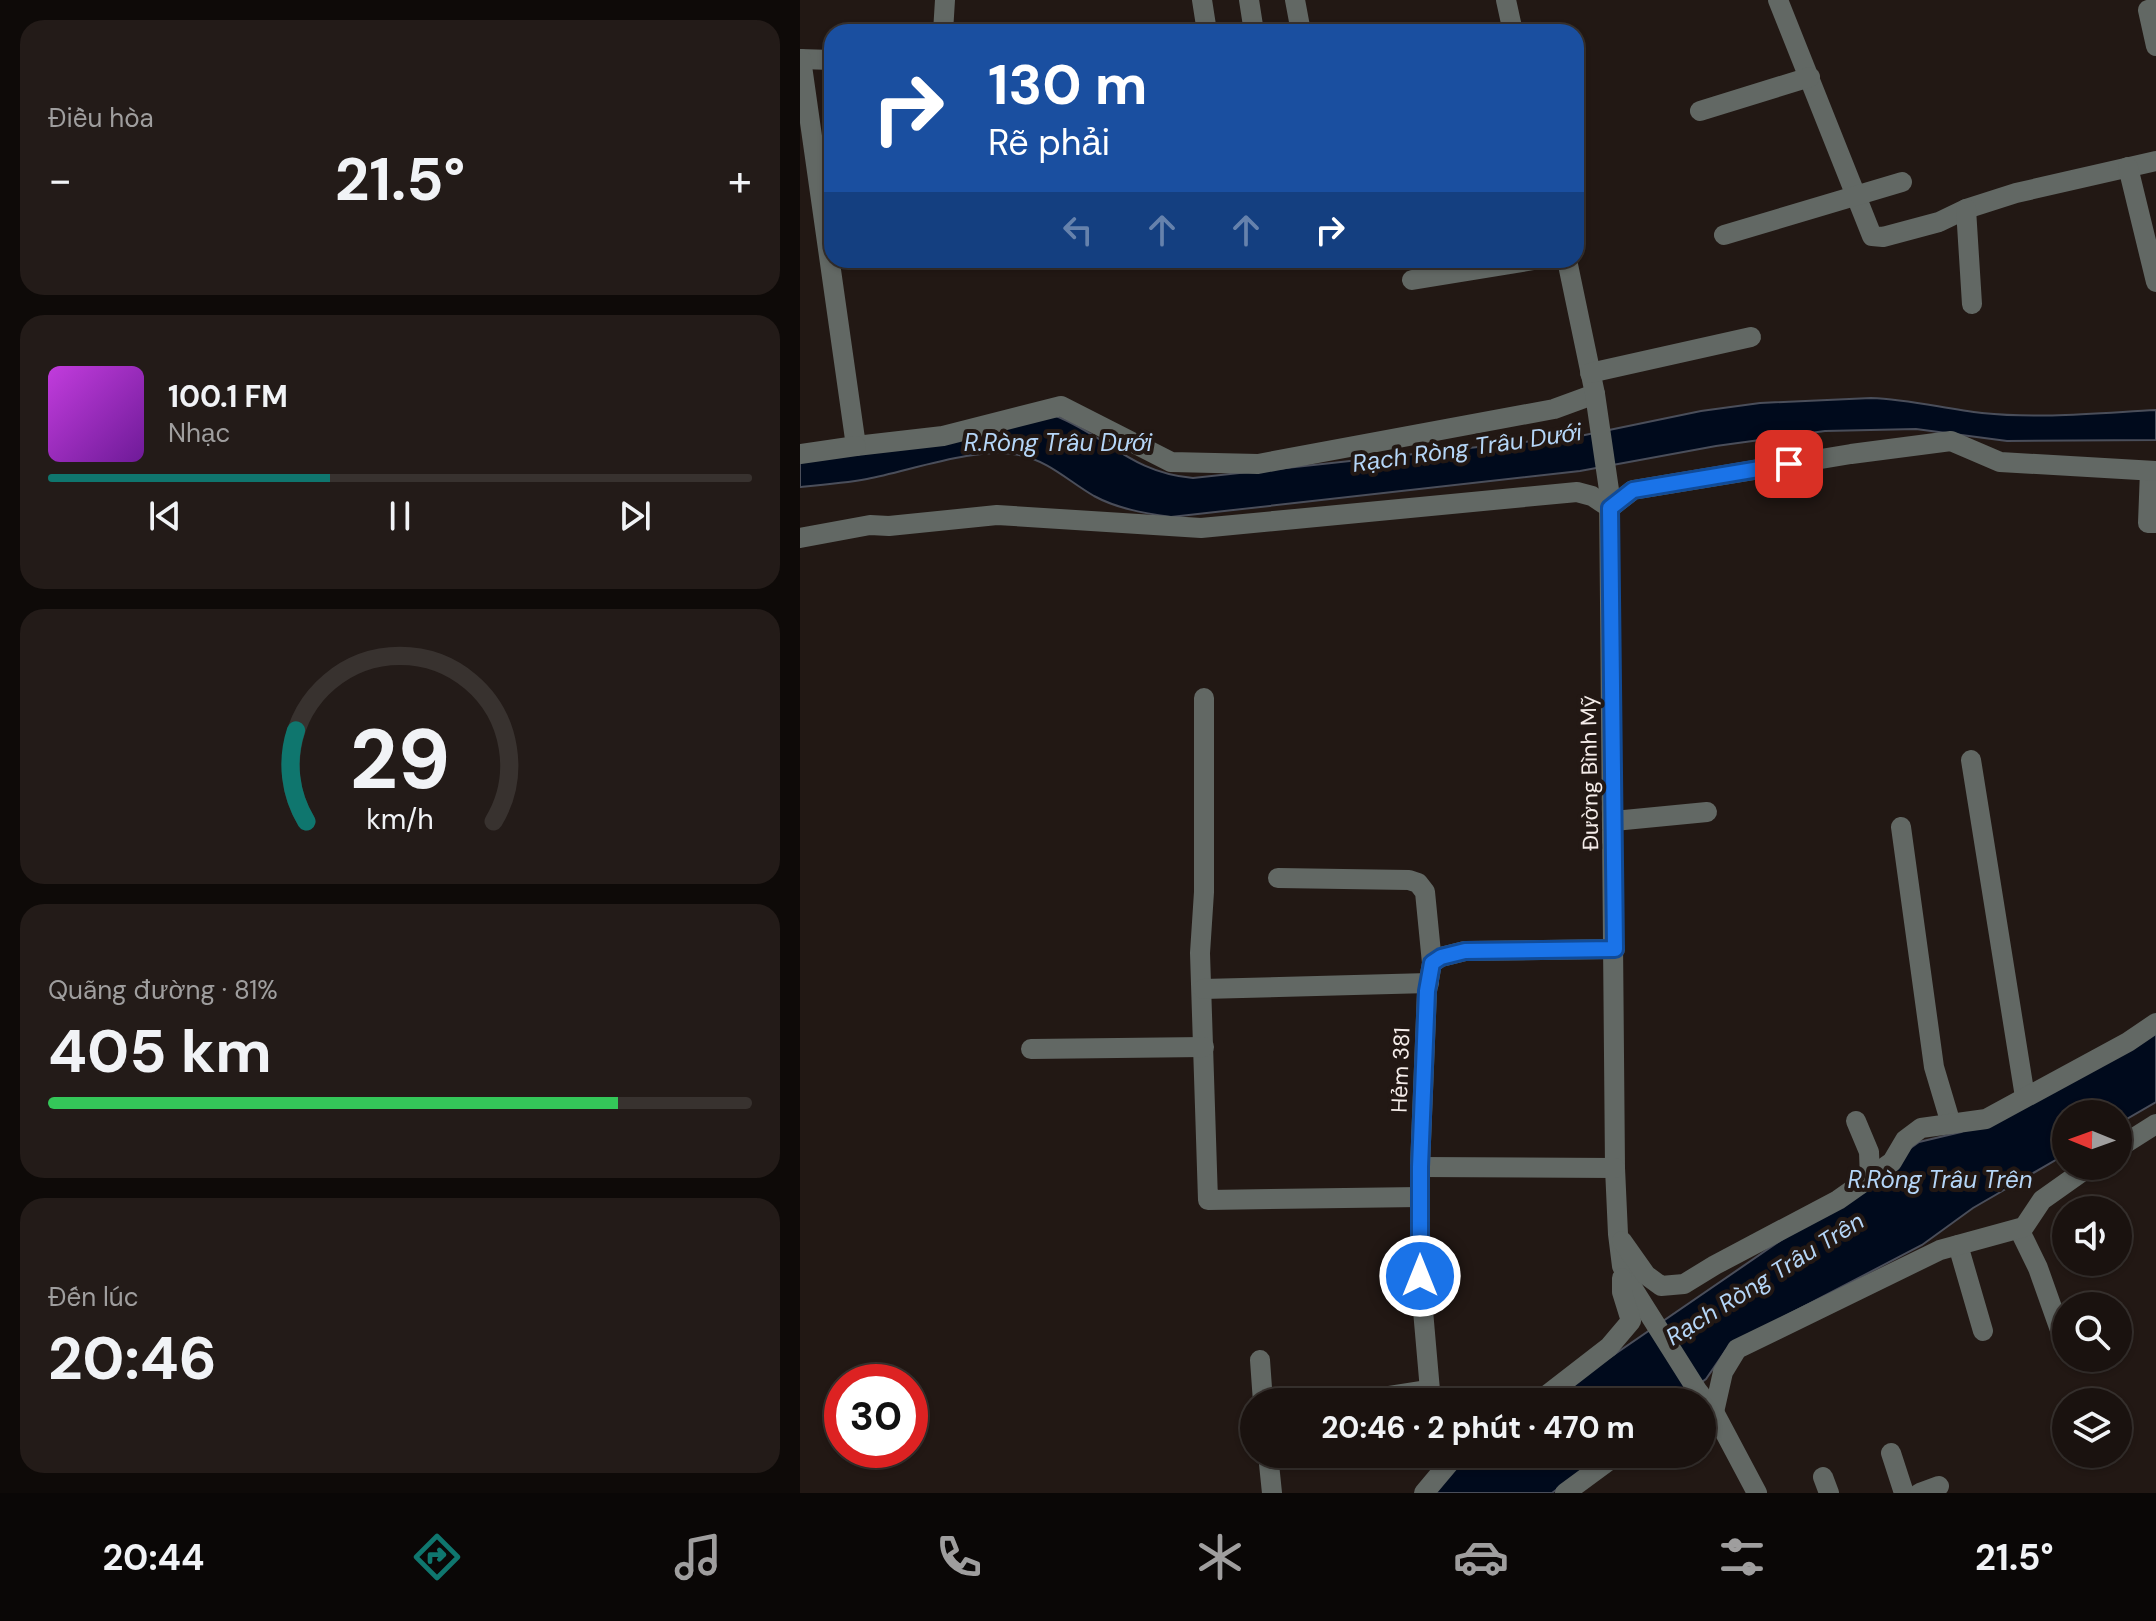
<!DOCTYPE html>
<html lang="vi">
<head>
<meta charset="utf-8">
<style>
  body { margin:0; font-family:"DM Sans",sans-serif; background:#231b18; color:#f1f3f6; height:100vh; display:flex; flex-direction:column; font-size:30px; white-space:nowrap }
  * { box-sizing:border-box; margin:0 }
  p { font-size:26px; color:#9f9e9e }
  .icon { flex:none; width:44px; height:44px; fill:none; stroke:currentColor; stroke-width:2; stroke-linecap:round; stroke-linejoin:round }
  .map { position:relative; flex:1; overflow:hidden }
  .side { display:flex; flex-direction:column; gap:20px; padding:20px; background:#0e0a08; width:800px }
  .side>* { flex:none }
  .banner { position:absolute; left:24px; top:24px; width:760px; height:244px; border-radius:24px; box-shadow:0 2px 6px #0004,0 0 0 2px #38322f; background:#1a4fa0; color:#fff; overflow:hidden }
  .needle { width:52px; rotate:271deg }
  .buttons { position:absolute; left:1252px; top:1100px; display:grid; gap:16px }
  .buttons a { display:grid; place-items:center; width:80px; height:80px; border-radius:50%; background:#1a120f; box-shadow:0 2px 6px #0004,0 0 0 2px #38322f; font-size:40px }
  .speed { position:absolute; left:24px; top:1364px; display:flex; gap:16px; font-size:40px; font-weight:700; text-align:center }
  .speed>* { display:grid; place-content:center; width:104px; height:104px; border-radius:50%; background:#1a120f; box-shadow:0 2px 6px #0004,0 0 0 2px #38322f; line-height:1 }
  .speed .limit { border:12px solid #d22; background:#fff; color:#111 }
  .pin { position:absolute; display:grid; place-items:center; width:68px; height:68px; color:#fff; margin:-34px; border-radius:16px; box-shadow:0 4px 12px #0006 }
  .me { position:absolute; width:88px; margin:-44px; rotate:0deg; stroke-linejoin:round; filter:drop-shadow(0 0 6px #0008) }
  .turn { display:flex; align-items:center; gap:28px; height:168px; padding:0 32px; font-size:36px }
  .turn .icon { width:104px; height:104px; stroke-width:2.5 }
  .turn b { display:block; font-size:56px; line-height:68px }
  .lanes { display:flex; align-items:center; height:76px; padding:0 32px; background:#0003; justify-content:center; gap:40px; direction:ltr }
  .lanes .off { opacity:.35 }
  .big { font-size:60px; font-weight:700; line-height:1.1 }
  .side .tile { flex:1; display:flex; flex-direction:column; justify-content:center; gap:12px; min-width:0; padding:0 28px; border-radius:24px; background:#231b18 }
  .side .dial { align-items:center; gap:0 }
  .dial svg { height:208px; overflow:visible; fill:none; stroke:#38322f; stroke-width:7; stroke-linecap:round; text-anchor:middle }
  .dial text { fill:#f1f3f6; stroke:none }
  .song { display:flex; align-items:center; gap:24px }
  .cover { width:96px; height:96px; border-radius:12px; background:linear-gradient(135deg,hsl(290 70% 55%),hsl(280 70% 35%)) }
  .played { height:8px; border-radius:4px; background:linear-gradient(90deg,#0f766e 40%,#38322f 40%) }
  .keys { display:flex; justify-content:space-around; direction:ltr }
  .heat { display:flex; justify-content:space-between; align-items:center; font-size:44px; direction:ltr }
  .charge { height:12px; border-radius:6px; background:linear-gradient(90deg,#34c759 81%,#38322f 0) }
  .trip { position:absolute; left:440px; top:1388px; width:476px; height:80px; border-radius:40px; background:#1a120f; box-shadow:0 2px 6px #0004,0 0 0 2px #38322f; font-weight:700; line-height:80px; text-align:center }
  .menu { display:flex; height:128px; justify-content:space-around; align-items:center; background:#0a0706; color:#9f9e9e }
  .menu .icon { width:56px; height:56px }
  .menu .selected { color:#0f766e }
  .menu b { font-size:36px; color:#f1f3f6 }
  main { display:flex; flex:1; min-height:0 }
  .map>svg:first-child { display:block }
  .water { fill:#000a1c; stroke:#4a4e5a; stroke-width:2 }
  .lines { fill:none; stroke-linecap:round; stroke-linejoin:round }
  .minor { stroke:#626864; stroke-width:20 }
  .route-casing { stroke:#114b97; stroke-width:20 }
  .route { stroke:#1a73e8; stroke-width:14 }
  .labels { text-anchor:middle; stroke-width:8; stroke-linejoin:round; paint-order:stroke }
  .street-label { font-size:22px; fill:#f5edea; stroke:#221814 }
  .water-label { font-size:24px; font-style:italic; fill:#b5d6f8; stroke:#221814 }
</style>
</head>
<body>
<main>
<section class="side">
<div class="tile"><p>Điều hòa</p>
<div class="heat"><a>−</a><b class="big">21.5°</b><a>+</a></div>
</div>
<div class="tile">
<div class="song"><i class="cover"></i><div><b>100.1 FM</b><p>Nhạc</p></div></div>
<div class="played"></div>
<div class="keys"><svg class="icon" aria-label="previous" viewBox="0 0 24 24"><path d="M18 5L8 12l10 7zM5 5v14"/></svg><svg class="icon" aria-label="pause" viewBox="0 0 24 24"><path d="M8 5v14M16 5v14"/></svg><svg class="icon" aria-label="next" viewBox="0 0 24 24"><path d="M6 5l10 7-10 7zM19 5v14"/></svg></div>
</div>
<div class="tile dial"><svg viewBox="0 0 100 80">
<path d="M14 69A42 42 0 1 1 86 69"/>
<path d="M14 69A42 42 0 0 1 10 34" stroke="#0f766e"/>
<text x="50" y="56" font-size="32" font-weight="700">29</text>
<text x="50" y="72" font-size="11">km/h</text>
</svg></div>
<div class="tile"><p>Quãng đường · 81%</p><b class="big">405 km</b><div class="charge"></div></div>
<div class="tile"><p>Đến lúc</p><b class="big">20:46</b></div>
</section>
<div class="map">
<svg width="1356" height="1493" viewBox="0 0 1356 1493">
  <rect width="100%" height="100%" fill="#221814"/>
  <g class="water">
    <path d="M1071,398C1109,399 1145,409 1182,413C1239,419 1299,413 1356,410V440L1207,441L1116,429L1025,431L916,446L780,471L371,517C344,513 318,509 294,496C268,481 249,461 219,455C177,446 110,471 67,479C45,483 22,485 0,487V459L256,416C308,437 332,473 393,478L780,436L901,411L960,403Z"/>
    <polygon points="1356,1032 1356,1102 1318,1124 1318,1114 1266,1114 1266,1154 1173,1208 1122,1245 947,1336 926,1350 906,1379 874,1402 745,1402 1006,1223 1119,1142 1161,1132"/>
    <polygon points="670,1454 804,1454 752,1493 632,1493"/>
  </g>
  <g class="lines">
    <g class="minor">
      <polyline points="402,0 407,32"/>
      <polyline points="449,0 454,32"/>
      <polyline points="495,0 501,32"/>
      <polyline points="706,0 713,32"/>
      <polyline points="978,0 1072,236 1083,237 1139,222 1166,209 1216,193 1356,161"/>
      <polyline points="1356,8 1348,10 1356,46"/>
      <polyline points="143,32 145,0"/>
      <polyline points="0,59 32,60"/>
      <polyline points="1,59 56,446 143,436 261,406 371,462 458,464 754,409 795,394"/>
      <polyline points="900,111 1010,77"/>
      <polyline points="1328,167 1356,282"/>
      <polyline points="1166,209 1172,304"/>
      <polyline points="924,235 1102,182"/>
      <polyline points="767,260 795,394 809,490 815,1168 818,1234 822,1266 832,1287 897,1390 914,1412 957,1493"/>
      <polyline points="612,280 734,260"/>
      <polyline points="790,373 951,337"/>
      <polyline points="0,454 56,446"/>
      <polyline points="1350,471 1348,523 1356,523"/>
      <polyline points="0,538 70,525 89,526 197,515 401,528 777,492 792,496 810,508 833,490 1051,454 1151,441 1200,462 1356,471"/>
      <polyline points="404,698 404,892 400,953 408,1200 620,1197"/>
      <polyline points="1171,760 1225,1097"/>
      <polyline points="814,821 907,812"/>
      <polyline points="1101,827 1134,1067 1151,1124"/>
      <polyline points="478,878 609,880 618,883 625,892 632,963 627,991 620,1167 620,1276 631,1402"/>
      <polyline points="632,963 641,957 665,951 815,949"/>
      <polyline points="403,989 629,983"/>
      <polyline points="231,1049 404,1047"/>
      <polyline points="1056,1121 1069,1152 1070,1178"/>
      <polyline points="1318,1148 1356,1124"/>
      <polyline points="620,1167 815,1168"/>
      <polyline points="1219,1229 1238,1268 1266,1347"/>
      <polyline points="822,1241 846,1275 861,1286 884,1284 915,1265 1038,1200 1092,1162 1105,1140 1121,1128 1186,1119 1328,1042 1356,1023"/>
      <polyline points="1158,1245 1183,1331"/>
      <polyline points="460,1360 463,1402"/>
      <polyline points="551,1402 628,1390"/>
      <polyline points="738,1402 809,1347 831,1321 822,1292 822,1278"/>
      <polyline points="914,1412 923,1372 937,1349 1140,1250 1224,1227 1242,1200 1290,1166"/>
      <polyline points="1091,1453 1104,1493"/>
      <polyline points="468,1454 472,1493"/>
      <polyline points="1023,1477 1029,1493"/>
      <polyline points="624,1493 650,1462 661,1454"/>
      <polyline points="765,1493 818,1454"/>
      <polyline points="1120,1493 1139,1486"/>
    </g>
  </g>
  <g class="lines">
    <defs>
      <polyline id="route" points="620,1276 620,1167 627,991 632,963 641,957 665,951 815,949 810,508 833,490 989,464"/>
    </defs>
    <use href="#route" class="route-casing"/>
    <use href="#route" class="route"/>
  </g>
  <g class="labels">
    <g class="street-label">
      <text transform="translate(789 773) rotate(-91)" y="8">Đường Bình Mỹ</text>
      <text transform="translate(600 1070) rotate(-88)" y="8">Hẻm 381</text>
    </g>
    <g class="water-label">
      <text x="258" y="451">R.Ròng Trâu Dưới</text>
      <text transform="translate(667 448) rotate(-8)" y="8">Rạch Ròng Trâu Dưới</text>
      <text x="1140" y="1188">R.Ròng Trâu Trên</text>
      <text transform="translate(965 1279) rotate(-32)" y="8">Rạch Ròng Trâu Trên</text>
    </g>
  </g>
</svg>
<div class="buttons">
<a><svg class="needle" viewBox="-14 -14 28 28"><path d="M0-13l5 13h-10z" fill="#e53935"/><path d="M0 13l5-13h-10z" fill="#9f9e9e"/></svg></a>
<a><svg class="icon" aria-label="sound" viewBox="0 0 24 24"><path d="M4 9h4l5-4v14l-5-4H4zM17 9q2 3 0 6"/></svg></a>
<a><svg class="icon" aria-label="search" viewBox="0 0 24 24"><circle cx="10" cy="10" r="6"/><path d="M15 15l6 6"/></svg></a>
<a><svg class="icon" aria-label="layers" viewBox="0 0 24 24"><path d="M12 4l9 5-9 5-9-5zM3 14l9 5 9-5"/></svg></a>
</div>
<div class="speed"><div class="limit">30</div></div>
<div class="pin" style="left:989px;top:464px;background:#d93025"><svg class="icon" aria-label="arrive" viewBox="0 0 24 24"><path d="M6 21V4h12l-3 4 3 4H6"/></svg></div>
<svg class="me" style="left:620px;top:1276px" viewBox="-20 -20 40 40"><circle r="17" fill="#1a73e8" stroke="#fff" stroke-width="3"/><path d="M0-11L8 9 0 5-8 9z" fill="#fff"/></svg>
<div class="trip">20:46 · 2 phút · 470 m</div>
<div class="banner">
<div class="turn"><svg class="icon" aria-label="right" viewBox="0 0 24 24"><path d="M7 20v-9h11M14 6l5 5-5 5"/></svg><div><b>130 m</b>Rẽ phải</div></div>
<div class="lanes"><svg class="icon off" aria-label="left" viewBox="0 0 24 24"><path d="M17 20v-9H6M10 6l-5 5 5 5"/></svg><svg class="icon off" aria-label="ahead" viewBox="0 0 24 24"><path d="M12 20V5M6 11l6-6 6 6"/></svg><svg class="icon off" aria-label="ahead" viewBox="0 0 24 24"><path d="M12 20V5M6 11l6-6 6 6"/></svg><svg class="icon" aria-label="right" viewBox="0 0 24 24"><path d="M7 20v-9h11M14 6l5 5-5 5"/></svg></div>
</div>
</div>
</main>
<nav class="menu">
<b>20:44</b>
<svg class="icon selected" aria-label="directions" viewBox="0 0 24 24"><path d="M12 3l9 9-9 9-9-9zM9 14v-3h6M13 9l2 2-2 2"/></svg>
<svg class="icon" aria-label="music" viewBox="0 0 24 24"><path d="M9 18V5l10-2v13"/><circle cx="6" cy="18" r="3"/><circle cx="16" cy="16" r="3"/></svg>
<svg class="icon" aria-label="phone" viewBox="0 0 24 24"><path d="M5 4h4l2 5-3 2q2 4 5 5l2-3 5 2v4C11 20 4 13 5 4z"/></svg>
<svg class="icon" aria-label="climate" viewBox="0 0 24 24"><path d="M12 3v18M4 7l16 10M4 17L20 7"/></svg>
<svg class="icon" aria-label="car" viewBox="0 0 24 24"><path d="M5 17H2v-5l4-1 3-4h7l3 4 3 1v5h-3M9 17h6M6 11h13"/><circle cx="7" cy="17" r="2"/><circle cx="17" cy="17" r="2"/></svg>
<svg class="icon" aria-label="filters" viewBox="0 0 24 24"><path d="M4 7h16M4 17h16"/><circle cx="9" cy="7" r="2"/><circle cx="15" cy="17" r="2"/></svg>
<b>21.5°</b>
</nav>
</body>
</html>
